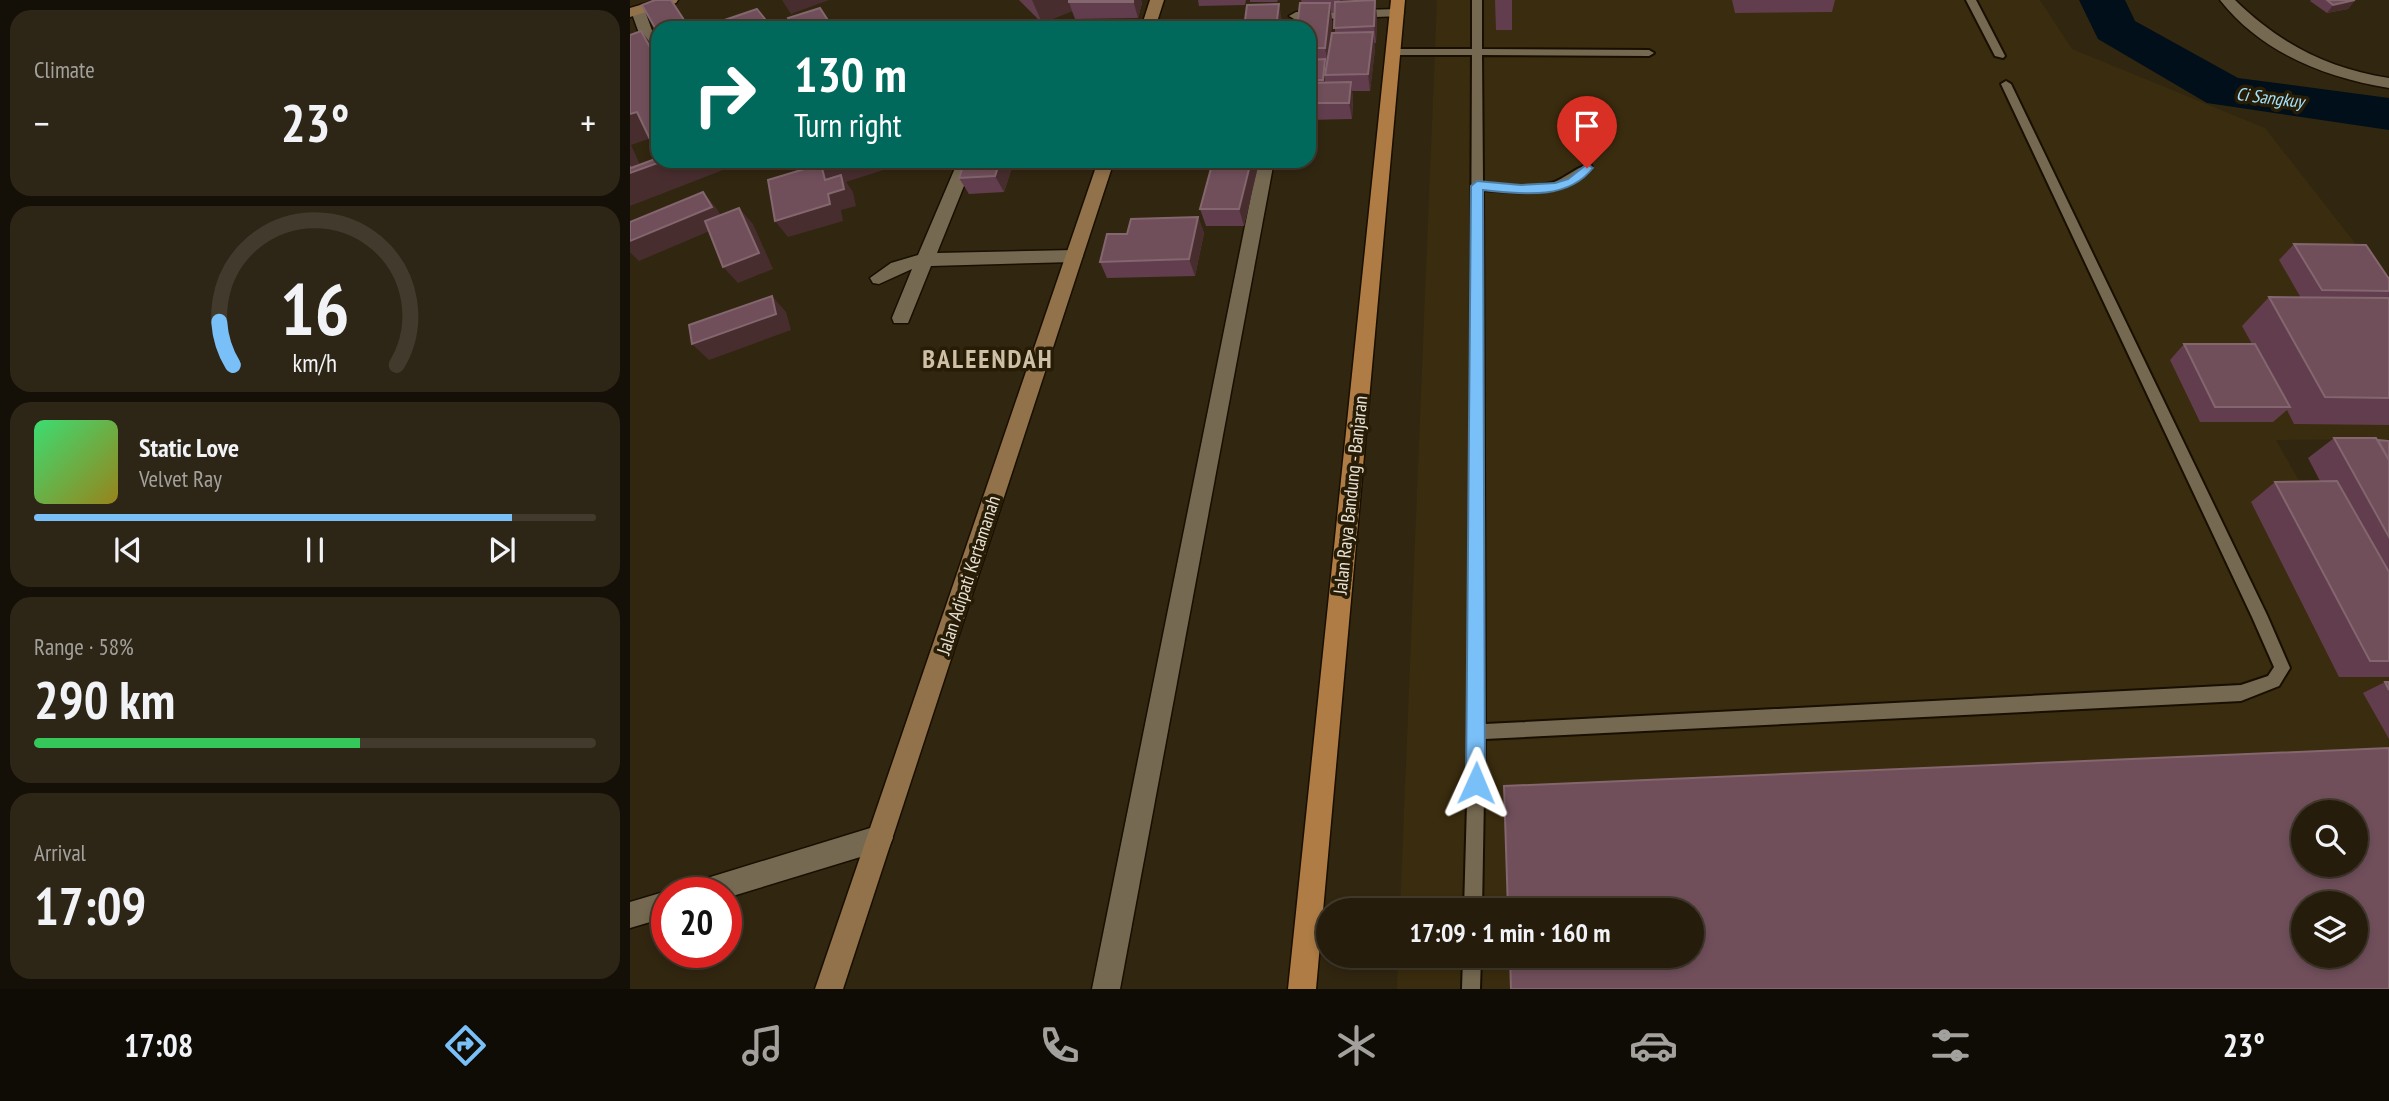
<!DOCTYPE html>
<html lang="en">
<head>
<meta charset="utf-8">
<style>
  body { margin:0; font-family:"PT Sans Narrow",sans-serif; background:#2d2515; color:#f1f3f6; height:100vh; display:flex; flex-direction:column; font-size:26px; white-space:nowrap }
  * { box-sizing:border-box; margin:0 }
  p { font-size:23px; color:#a3a19d }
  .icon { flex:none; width:38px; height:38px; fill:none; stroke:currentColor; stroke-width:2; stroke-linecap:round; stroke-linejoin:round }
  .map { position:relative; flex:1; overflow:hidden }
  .side { display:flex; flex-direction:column; gap:10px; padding:10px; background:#140f07; width:630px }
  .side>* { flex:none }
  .top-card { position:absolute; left:21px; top:21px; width:665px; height:147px; border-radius:21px; box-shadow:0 4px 10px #0003,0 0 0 2px #423a2d; background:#00695c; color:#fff; overflow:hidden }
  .fabs { position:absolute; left:1661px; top:800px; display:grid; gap:14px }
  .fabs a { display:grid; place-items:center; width:77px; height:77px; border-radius:50%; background:#251c0c; box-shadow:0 4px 10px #0003,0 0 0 2px #423a2d; font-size:35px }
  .speed { position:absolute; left:21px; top:877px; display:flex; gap:14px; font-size:35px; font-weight:700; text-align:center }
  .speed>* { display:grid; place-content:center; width:91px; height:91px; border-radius:50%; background:#251c0c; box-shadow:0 4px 10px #0003,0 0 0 2px #423a2d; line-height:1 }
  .speed .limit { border:10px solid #d22; background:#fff; color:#111 }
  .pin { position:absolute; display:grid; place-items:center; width:60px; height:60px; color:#fff; margin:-72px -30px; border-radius:50% 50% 50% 0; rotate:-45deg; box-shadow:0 0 7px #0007 }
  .pin .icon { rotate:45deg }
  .me { position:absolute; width:77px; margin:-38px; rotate:1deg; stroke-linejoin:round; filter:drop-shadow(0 0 5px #0008) }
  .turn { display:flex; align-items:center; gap:24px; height:147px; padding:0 28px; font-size:32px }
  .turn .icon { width:91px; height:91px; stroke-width:2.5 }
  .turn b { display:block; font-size:49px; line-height:60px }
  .big { font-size:52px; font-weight:700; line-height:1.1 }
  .side .tile { flex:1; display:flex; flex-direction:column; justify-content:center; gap:10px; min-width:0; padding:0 24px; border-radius:21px; background:#2d2515 }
  .side .dial { align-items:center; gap:0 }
  .dial svg { height:182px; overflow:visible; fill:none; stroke:#423a2d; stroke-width:7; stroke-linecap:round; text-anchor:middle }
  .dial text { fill:#f1f3f6; stroke:none }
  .song { display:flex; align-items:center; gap:21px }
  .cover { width:84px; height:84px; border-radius:10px; background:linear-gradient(135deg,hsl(140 70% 55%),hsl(50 70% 35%)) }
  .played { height:7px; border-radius:4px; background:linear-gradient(90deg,#79bff8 85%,#423a2d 85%) }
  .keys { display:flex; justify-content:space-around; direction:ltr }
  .heat { display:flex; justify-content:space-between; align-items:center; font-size:38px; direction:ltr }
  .charge { height:10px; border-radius:5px; background:linear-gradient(90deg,#34c759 58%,#423a2d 0) }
  .trip { position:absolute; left:686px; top:898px; width:388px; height:70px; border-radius:35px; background:#251c0c; box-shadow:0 4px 10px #0003,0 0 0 2px #423a2d; font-weight:700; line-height:70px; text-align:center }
  .dock { display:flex; height:112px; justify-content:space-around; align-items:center; background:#0f0b05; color:#a3a19d }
  .dock .icon { width:49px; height:49px }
  .dock .active { color:#79bff8 }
  .dock b { font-size:32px; color:#f1f3f6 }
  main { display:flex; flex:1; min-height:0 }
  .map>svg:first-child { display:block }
  .built { fill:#3a2c0e; fill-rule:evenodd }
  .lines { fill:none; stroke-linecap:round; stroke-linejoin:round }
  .river { fill:#000f19; fill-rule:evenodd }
  .lane-casing { stroke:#190f00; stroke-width:4 }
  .street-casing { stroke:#190f00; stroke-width:3 }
  .secondary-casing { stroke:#190f00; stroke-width:3 }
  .primary-casing { stroke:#190f00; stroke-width:3 }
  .lane { fill:#756951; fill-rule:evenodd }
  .street { fill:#756951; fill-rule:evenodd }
  .secondary { fill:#92724b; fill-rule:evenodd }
  .primary { fill:#af7c45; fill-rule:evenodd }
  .wall { fill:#623d4d; fill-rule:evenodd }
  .shaded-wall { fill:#482d2f }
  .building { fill:#704f5b; stroke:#83666e; stroke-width:2; fill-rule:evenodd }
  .route { fill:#79bff8; stroke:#4f7ca1; stroke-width:2 }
  .labels { text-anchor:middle; stroke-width:7; stroke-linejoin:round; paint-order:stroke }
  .far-water-label { font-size:18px; font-style:italic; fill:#a4e3fe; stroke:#271c06 }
  .street-label { font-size:19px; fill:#e8e0d3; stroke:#271c06 }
  .district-label { font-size:26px; font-weight:bold; letter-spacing:2px; fill:#cec0a6; stroke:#271c06 }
</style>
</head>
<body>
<main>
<section class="side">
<div class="tile"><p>Climate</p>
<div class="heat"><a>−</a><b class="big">23°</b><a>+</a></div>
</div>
<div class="tile dial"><svg viewBox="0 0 100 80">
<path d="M14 69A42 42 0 1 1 86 69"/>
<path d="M14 69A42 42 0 0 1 8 50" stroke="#79bff8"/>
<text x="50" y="56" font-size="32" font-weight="700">16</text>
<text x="50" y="72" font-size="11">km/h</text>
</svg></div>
<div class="tile">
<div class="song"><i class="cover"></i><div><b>Static Love</b><p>Velvet Ray</p></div></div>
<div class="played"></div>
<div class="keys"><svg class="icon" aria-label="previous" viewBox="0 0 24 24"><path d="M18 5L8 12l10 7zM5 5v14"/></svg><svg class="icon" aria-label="pause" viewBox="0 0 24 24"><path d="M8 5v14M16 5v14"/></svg><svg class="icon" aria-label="next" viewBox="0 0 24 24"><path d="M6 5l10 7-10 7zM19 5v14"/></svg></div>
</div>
<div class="tile"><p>Range · 58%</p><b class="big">290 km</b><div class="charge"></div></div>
<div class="tile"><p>Arrival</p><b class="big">17:09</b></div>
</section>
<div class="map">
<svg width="1759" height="989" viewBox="0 0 1759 989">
  <rect width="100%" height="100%" fill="#312610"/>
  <path class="built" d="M807,0H1410L1442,49L1635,128L1743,266L1759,276V439L1646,440L1759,639V989H767L768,956H1062V910H770ZM1673,812H1726V864H1673ZM1673,903H1726V956H1673Z"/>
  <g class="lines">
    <polygon class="river" points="1449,0 1495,0 1505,21 1608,78 1759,98 1759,130 1577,103 1468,39"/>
    <defs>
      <g id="lane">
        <path d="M842,0H852V49L1019,50L1024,53L1019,56L852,55L853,183C875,185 898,189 921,183C934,180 949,164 961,165L962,168C935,199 890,193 853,190L855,724L1611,685L1638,676L1644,667L1622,617L1371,84L1376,81L1381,84L1637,615L1660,668L1649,686L1611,701L855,739L852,910H834L839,732L842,55H764L759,52L764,49H842Z"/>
        <polygon points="1336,0 1346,0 1375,56 1373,58 1365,56"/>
        <polygon points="833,956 851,956 850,989 832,989"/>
      </g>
      <g id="street">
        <path d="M1590,0H1605C1650,44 1697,68 1759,78V88C1694,77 1632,53 1590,0Z"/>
        <polygon points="8,7 15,11 24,36 17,47 0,56 0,45 10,36 1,11"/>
        <polygon points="767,9 774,13 772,16 666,20 659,16 666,12"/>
        <polygon points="518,22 523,23 524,28 482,28 489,24"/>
        <polygon points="328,161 344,161 307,253 444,250 450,252 453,256 450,260 444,262 301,266 278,323 264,323 262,318 282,269 249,284 243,283 240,278 261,263 288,255"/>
        <polygon points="628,161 644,161 490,989 462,989"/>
        <polygon points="250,825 259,829 263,838 259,847 250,851 96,898 96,892 61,892 65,883 74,879"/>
        <polygon points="37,891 42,892 37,892 37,917 0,928 0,902"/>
      </g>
      <g id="secondary">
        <polygon points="27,0 48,0 46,3 0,17 0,8"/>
        <polygon points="520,0 534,0 525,28 511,28"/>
        <polygon points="468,161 484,161 213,989 185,989"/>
      </g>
      <polygon id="primary" points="761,0 775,0 686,989 658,989"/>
    </defs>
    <use href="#lane" class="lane-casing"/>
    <use href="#street" class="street-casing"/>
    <use href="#secondary" class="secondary-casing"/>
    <use href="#primary" class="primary-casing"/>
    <use href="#lane" class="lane"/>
    <use href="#street" class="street"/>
    <use href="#secondary" class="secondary"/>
    <use href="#primary" class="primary"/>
  </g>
  <g class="wall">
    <polygon points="389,0 511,0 512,3 508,18 445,19 442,11 412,23"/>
    <polygon points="568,0 616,0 615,5 569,6"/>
    <polygon points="620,0 648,0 647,2 620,2"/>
    <path d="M671,0H710V1L745,0L747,17L746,43H744L745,49L740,91H722L723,99L722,119L679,120V28ZM701,13H705V33L700,47L702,20Z"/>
    <polygon points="865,0 882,0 882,30 866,30"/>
    <polygon points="1102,0 1205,0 1202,12 1105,13"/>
    <polygon points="1681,0 1725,0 1718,9 1697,13 1680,1"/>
    <polygon points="335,161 384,161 374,192 339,194 329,178"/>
    <polygon points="629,162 614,226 576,226 570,209"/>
    <polygon points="568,217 574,233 565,276 477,278 470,262 497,234"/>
    <polygon points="1664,244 1759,279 1759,425 1664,424 1657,410 1643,422 1570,422 1540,360 1554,344 1622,344 1612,326 1639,297 1671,298 1649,260"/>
    <polygon points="1704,438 1759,441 1759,677 1709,677 1621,502 1645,482 1690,481 1678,458"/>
    <polygon points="1755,682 1759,682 1759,739 1733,693"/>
  </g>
  <g class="shaded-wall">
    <polygon points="152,0 199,0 161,14"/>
    <polygon points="402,0 471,0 439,2 442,11 412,23"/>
    <polygon points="503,0 511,0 512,3 508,18"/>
    <polygon points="745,0 747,17 746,43 744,26"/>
    <polygon points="1725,0 1718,9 1697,13 1703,5"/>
    <polygon points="700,3 702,20 698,64 695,48"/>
    <polygon points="649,4 652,21 651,28 646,28"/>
    <polygon points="135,19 141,28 111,28"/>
    <polygon points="11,31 28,52 28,62"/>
    <polygon points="743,32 745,49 740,91 738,74"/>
    <polygon points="695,59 697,68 695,75 695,89 693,80"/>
    <polygon points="721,82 723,99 722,119 719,103"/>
    <polygon points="7,112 27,136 1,145 12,169 33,161 88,161 93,170 0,206 0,114"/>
    <polygon points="218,161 264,161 266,166 216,182 223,192 226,206 211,210 213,221 158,237 145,221 195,180 191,164 194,168"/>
    <polygon points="370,161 384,161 374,192 365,176"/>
    <polygon points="621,161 628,161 629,162 614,226 609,209"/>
    <polygon points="73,192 87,209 96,224 9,261 0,252 0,241"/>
    <polygon points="109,208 123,224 143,269 108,283 93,267"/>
    <polygon points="568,217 574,233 565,276 559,259"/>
    <polygon points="142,296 156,312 161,330 79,360 62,344"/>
  </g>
  <g class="building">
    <polygon points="25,0 41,0 58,26 53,28 28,28 28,33 12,5"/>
    <rect x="439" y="0" width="64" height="2"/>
    <polygon points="745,0 744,26 704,28 705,2"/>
    <polygon points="1697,0 1725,0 1703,5"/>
    <polygon points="670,3 700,3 695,48 679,48 679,28 667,28"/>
    <polygon points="649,4 646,28 614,28 617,5"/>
    <polygon points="190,8 201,25 192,28 164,28 158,18"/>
    <polygon points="127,9 135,19 111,28 71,28"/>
    <polygon points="428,26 427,28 395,28 395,27"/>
    <polygon points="11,31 28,62 28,156 7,112 0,114 0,35"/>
    <polygon points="743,32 738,74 695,75 702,33"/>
    <polygon points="695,59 693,80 679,80 679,60"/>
    <polygon points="721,82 719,103 679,103 679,83"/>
    <polygon points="28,158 28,161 33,161 0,173 0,167 1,168"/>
    <polygon points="192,161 218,161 194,168"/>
    <polygon points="335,161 370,161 365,176 329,178"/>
    <polygon points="583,161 621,161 609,209 570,209"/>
    <polygon points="191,164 195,180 211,175 214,189 198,194 200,204 145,221 138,180"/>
    <polygon points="73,192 82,207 0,241 0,222"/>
    <polygon points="109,208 129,253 93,267 75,221"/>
    <polygon points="568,217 559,259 470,262 477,234 497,234 501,219"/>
    <polygon points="1664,244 1736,245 1759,279 1759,291 1692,290"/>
    <polygon points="142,296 146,314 62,344 59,325"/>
    <polygon points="1639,297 1759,298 1759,398 1695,397"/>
    <polygon points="1554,344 1625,344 1660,407 1585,407"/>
    <polygon points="1704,438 1746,438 1759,460 1759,537"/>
    <polygon points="1748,440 1759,441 1759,460"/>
    <polygon points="1707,481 1759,572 1759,661 1740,661 1645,482"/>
    <polygon points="1755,682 1759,682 1759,690"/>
    <path d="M1759,748V989H881L880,956H1062V910H878L874,786ZM1673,812H1726V864H1673ZM1673,903H1726V956H1673Z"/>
  </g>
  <path class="route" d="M957,164L963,168C937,201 891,194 853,190L855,783L853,790L846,793L839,790L836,783L841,186L847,181L891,185L925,183L938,179Z"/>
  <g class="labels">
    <g class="far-water-label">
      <text transform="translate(1640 98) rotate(7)" y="6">Ci Sangkuy</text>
    </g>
    <g class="street-label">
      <text transform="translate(720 495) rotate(-84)" y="7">Jalan Raya Bandung - Banjaran</text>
      <text transform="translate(338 575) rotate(-72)" y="7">Jalan Adipati Kertamanah</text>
    </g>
    <g class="district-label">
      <text x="358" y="368">BALEENDAH</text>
    </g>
  </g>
</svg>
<div class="fabs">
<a><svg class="icon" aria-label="search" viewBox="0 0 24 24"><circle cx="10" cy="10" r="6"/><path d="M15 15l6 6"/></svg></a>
<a><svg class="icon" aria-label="layers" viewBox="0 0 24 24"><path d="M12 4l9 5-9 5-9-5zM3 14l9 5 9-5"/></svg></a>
</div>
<div class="speed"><div class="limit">20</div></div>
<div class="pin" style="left:957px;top:168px;background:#d93025"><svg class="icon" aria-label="arrive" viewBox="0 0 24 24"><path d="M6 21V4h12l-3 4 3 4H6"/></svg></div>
<svg class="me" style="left:846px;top:783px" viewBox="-20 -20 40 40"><path d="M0-17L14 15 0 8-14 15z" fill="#79bff8" stroke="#fff" stroke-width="4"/></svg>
<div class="trip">17:09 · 1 min · 160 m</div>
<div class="top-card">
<div class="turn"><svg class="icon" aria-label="right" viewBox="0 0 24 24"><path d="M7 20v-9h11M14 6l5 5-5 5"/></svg><div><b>130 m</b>Turn right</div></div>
</div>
</div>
</main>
<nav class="dock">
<b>17:08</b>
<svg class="icon active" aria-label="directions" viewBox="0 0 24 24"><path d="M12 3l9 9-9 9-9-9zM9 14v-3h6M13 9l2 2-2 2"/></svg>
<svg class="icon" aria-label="music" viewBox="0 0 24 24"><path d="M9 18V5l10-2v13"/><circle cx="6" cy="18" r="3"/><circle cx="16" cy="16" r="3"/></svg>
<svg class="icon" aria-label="phone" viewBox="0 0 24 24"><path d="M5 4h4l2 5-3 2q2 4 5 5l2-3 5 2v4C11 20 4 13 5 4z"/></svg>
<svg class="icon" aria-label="climate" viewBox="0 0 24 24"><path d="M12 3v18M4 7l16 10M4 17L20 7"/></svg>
<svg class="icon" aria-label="car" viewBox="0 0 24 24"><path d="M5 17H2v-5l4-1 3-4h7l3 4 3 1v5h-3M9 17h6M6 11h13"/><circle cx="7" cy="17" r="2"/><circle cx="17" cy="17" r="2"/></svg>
<svg class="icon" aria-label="filters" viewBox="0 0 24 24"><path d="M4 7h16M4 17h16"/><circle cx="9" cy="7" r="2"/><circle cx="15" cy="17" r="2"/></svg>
<b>23°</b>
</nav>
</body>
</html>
